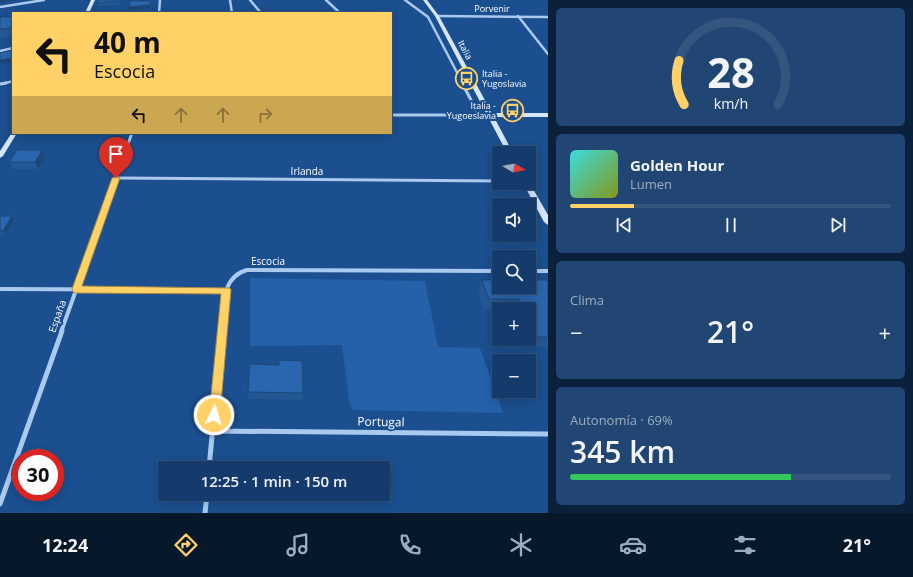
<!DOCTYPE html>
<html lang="es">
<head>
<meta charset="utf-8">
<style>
  body { margin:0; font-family:"Open Sans",sans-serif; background:#214673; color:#f1f3f6; height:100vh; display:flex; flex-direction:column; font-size:15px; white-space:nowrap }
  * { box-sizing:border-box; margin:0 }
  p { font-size:13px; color:#9dadc1 }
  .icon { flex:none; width:22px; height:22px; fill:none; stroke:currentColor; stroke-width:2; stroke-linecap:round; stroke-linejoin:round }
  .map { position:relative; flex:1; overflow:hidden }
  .side { display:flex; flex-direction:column; gap:8px; padding:8px; background:#0b203b; width:365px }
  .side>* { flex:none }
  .banner { position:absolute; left:12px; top:12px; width:380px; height:122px; border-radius:0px; box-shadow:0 2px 10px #0003,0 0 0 1px #33557e; background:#ffd166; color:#111; overflow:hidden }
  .needle { width:26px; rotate:100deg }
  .tools { position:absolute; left:492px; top:146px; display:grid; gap:8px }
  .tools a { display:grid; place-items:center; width:44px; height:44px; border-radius:0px; background:#143b6b; box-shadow:0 2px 10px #0003,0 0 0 1px #33557e; font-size:20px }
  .speed { position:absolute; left:12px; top:449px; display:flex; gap:8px; font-size:20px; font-weight:700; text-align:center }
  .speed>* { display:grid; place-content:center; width:52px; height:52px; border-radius:50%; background:#143b6b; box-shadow:0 2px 10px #0003,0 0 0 1px #33557e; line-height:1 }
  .speed .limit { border:6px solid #d22; background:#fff; color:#111 }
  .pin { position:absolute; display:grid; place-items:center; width:34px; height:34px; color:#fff; margin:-41px -17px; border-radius:50% 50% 50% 0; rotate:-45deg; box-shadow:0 0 4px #0007 }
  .pin .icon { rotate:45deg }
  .me { position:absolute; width:44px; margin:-22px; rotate:5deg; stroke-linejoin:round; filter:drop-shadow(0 0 3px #0008) }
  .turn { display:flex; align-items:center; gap:14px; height:84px; padding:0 16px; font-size:18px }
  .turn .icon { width:52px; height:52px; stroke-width:2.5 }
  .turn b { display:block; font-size:28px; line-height:34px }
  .lanes { display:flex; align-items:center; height:38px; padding:0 16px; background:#0003; justify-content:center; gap:20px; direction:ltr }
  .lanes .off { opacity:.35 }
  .big { font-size:30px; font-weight:600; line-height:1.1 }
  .side .tile { flex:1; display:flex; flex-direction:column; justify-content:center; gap:6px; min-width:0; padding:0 14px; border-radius:6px; background:#214673 }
  .side .dial { align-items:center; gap:0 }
  .dial svg { height:104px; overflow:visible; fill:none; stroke:#33557e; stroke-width:7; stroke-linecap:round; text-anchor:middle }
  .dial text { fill:#f1f3f6; stroke:none }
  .song { display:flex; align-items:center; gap:12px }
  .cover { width:48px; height:48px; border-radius:6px; background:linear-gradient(135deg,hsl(180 70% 55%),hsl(70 70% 35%)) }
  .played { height:4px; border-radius:2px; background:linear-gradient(90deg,#ffd166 20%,#33557e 20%) }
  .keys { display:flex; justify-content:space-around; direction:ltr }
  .heat { display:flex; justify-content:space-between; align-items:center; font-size:22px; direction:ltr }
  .charge { height:6px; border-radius:3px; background:linear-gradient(90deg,#34c759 69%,#33557e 0) }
  .trip { position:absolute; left:158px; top:461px; width:232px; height:40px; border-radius:0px; background:#143b6b; box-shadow:0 2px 10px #0003,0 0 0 1px #33557e; font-weight:600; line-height:40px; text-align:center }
  .tabs { display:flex; height:64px; justify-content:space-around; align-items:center; background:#08182b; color:#9dadc1 }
  .tabs .icon { width:28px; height:28px }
  .tabs .current { color:#ffd166 }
  .tabs b { font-size:18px; color:#f1f3f6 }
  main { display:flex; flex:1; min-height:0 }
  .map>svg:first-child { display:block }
  .green { fill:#2461a8 }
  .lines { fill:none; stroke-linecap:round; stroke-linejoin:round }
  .street-far3 { stroke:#a9c9ee; stroke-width:2.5 }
  .street-far2 { stroke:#a9c9ee; stroke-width:3 }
  .street-far1 { stroke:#a9c9ee; stroke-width:4 }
  .street { stroke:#a9c9ee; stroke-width:5 }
  .secondary { fill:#d6e6fa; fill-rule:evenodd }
  .wall { fill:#245895 }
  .shaded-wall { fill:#1d4779 }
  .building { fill:#2a66ad; stroke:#1d4779 }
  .route { fill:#ffd166; stroke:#a68842 }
  .labels { text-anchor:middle; stroke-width:4; stroke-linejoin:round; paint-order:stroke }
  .far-street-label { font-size:9px; fill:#fff; stroke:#1b4f8f }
  .far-poi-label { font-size:9px; fill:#fff; stroke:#1b4f8f; text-anchor:start }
  .street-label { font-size:10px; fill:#fff; stroke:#1b4f8f }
  .near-street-label { font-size:12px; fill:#fff; stroke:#1b4f8f }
</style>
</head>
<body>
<main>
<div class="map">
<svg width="548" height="513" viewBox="0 0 548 513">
  <rect width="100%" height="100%" fill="#1b4f8f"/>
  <polygon class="green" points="250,278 425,281 438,347 480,348 503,413 352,410 349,401 342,345 250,346"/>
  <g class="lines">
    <g class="street-far3">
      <polyline points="230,0 232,13"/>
      <polyline points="250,0 261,13"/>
      <polyline points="326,0 340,13"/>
      <polyline points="405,0 428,17 463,84"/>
      <polyline points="0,7 44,0"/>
      <polyline points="159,13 160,0"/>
      <polyline points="437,16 548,17"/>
      <polyline points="518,16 548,54"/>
      <polyline points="0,51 13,48"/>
      <polyline points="2,84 13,81"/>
    </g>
    <g class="street-far2">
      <polyline points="462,83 479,115"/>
      <polyline points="0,84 6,83"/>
      <polyline points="391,115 490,115"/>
      <polyline points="116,178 499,181"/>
      <polyline points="111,191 132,133"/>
    </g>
    <g class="street-far1">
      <polyline points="529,271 548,271"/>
      <polyline points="0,289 226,290"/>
      <polyline points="61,332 112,190"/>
      <path d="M222,332C224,309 220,277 247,270L499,271"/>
    </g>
    <g class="street">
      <polyline points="213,431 548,434"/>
      <polyline points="209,468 222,331"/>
      <polyline points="0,504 62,331"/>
      <polyline points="205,513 207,494"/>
    </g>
    <g class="secondary">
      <polygon points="91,0 95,0 89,13 85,13"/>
      <polygon points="423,0 427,0 439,16 492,113 548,113 548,117 494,117 513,153 507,153 435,16"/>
      <polygon points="13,131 13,133 17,133 3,156 0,158 0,151"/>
      <polygon points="529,182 548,215 548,225 544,222 523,183"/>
    </g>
  </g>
  <g class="wall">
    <polygon points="119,0 119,5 99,6 98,3"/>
    <polygon points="55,11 55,13 13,13 13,37 0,38 0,17 10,17 13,13"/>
    <polygon points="42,150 45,157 38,169 12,169 9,162"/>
    <polygon points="0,216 12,216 14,220 5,235 0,235"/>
    <polygon points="482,280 548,280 548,347 529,347 526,339 529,339 529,309 484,310 478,290"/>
    <polygon points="279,365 303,393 302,400 249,399 248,392"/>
  </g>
  <g class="shaded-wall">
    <polygon points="0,0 17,0 0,3"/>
    <polygon points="150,1 150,8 130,10 129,7"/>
    <polygon points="13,58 13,62 0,63 0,60"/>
    <polygon points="42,150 45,157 38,169 35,162"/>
    <polygon points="12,216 14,220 5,235 3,231"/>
  </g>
  <g class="building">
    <polygon points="98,0 118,0 118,1 98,3"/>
    <polygon points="130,1 150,1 150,5 129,7"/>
    <polygon points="55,11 54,13 13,13 13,28 0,29 0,17 10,17 13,13"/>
    <polygon points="13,50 13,58 0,60 0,53"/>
    <polygon points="17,150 42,150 35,162 9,162"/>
    <polygon points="0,216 12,216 3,231 0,231"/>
    <polygon points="482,280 499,280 499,287 529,287 529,280 548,280 548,337 536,337 529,322 529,309 524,309 519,299 489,299"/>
    <polygon points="279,360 302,361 303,393 248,392 250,364 279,365"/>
  </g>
  <polygon class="route" points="116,176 120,178 82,286 230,288 231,290 220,415 219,419 214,421 210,419 209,415 221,294 76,293 73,292 72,289 112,178"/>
  <defs>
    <symbol id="bus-ring" viewBox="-11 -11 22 22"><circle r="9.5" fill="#1b4f8f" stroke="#ffd166" stroke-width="1.5"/><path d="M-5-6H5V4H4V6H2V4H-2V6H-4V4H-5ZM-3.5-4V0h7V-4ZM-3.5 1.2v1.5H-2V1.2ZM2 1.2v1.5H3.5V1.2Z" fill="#ffd166"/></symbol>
  </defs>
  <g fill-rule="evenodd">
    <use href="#bus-ring" x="454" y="66" width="25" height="25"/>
    <use href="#bus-ring" x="500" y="98" width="25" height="25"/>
  </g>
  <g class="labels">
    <g class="far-street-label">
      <text x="492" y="12">Porvenir</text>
      <text transform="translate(465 50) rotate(62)" y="3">Italia</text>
    </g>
    <g class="far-poi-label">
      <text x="482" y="77">Italia -<tspan x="482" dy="10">Yugoslavia</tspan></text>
      <text x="496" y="109" text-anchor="end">Italia -<tspan x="496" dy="10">Yugoeslavia</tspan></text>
    </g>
    <g class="street-label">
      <text x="307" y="175">Irlanda</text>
      <text x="268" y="265">Escocia</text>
      <text transform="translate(57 316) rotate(-70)" y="4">España</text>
    </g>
    <g class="near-street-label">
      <text transform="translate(381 422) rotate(1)" y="4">Portugal</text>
    </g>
  </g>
</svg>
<div class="tools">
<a><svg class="needle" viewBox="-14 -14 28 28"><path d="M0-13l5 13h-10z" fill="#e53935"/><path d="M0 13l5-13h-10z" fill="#9dadc1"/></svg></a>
<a><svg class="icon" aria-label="sound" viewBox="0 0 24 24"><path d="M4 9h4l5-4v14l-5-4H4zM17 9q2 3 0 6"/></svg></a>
<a><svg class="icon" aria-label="search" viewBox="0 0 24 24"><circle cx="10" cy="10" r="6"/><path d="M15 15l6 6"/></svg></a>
<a>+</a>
<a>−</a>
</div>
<div class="speed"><div class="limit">30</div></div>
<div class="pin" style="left:116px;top:178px;background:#d93025"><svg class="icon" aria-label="arrive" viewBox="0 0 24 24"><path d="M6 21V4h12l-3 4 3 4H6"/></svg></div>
<svg class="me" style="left:214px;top:415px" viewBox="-20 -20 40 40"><circle r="17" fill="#ffd166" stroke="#fff" stroke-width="3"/><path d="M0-11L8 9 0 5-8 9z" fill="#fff"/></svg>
<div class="trip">12:25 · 1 min · 150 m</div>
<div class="banner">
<div class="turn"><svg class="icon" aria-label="left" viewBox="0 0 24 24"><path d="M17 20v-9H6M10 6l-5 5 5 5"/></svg><div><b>40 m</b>Escocia</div></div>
<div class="lanes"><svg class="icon" aria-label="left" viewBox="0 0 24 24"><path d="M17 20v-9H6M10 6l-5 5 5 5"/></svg><svg class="icon off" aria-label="ahead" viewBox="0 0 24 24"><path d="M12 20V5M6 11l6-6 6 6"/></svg><svg class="icon off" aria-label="ahead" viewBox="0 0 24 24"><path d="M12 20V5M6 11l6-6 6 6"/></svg><svg class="icon off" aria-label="right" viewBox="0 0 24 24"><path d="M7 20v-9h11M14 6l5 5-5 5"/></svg></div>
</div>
</div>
<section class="side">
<div class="tile dial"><svg viewBox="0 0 100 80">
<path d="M14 69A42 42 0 1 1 86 69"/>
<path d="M14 69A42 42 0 0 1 10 35" stroke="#ffd166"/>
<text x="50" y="56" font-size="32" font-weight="700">28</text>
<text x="50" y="72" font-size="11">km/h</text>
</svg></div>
<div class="tile">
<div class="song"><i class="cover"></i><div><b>Golden Hour</b><p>Lumen</p></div></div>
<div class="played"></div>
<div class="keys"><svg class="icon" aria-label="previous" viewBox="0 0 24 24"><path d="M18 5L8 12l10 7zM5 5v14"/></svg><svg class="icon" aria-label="pause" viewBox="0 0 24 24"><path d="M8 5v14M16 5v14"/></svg><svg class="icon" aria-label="next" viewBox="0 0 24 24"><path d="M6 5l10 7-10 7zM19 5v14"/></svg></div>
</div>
<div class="tile"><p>Clima</p>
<div class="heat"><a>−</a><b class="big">21°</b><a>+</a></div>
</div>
<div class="tile"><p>Autonomía · 69%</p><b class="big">345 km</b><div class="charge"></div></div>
</section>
</main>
<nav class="tabs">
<b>12:24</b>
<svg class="icon current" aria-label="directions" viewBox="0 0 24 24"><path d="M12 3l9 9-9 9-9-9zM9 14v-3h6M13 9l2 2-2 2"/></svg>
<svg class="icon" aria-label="music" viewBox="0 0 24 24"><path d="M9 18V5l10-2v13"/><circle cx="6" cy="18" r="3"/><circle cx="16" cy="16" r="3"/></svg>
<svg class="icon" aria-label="phone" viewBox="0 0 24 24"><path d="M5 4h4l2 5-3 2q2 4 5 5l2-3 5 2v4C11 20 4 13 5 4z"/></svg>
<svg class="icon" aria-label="climate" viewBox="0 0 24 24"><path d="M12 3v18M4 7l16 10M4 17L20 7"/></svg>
<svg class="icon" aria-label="car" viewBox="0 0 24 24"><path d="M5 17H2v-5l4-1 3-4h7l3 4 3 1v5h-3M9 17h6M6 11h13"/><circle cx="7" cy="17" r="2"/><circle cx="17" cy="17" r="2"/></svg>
<svg class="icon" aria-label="filters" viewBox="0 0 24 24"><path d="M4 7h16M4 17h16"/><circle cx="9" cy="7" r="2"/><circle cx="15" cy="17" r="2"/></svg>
<b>21°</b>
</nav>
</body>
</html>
